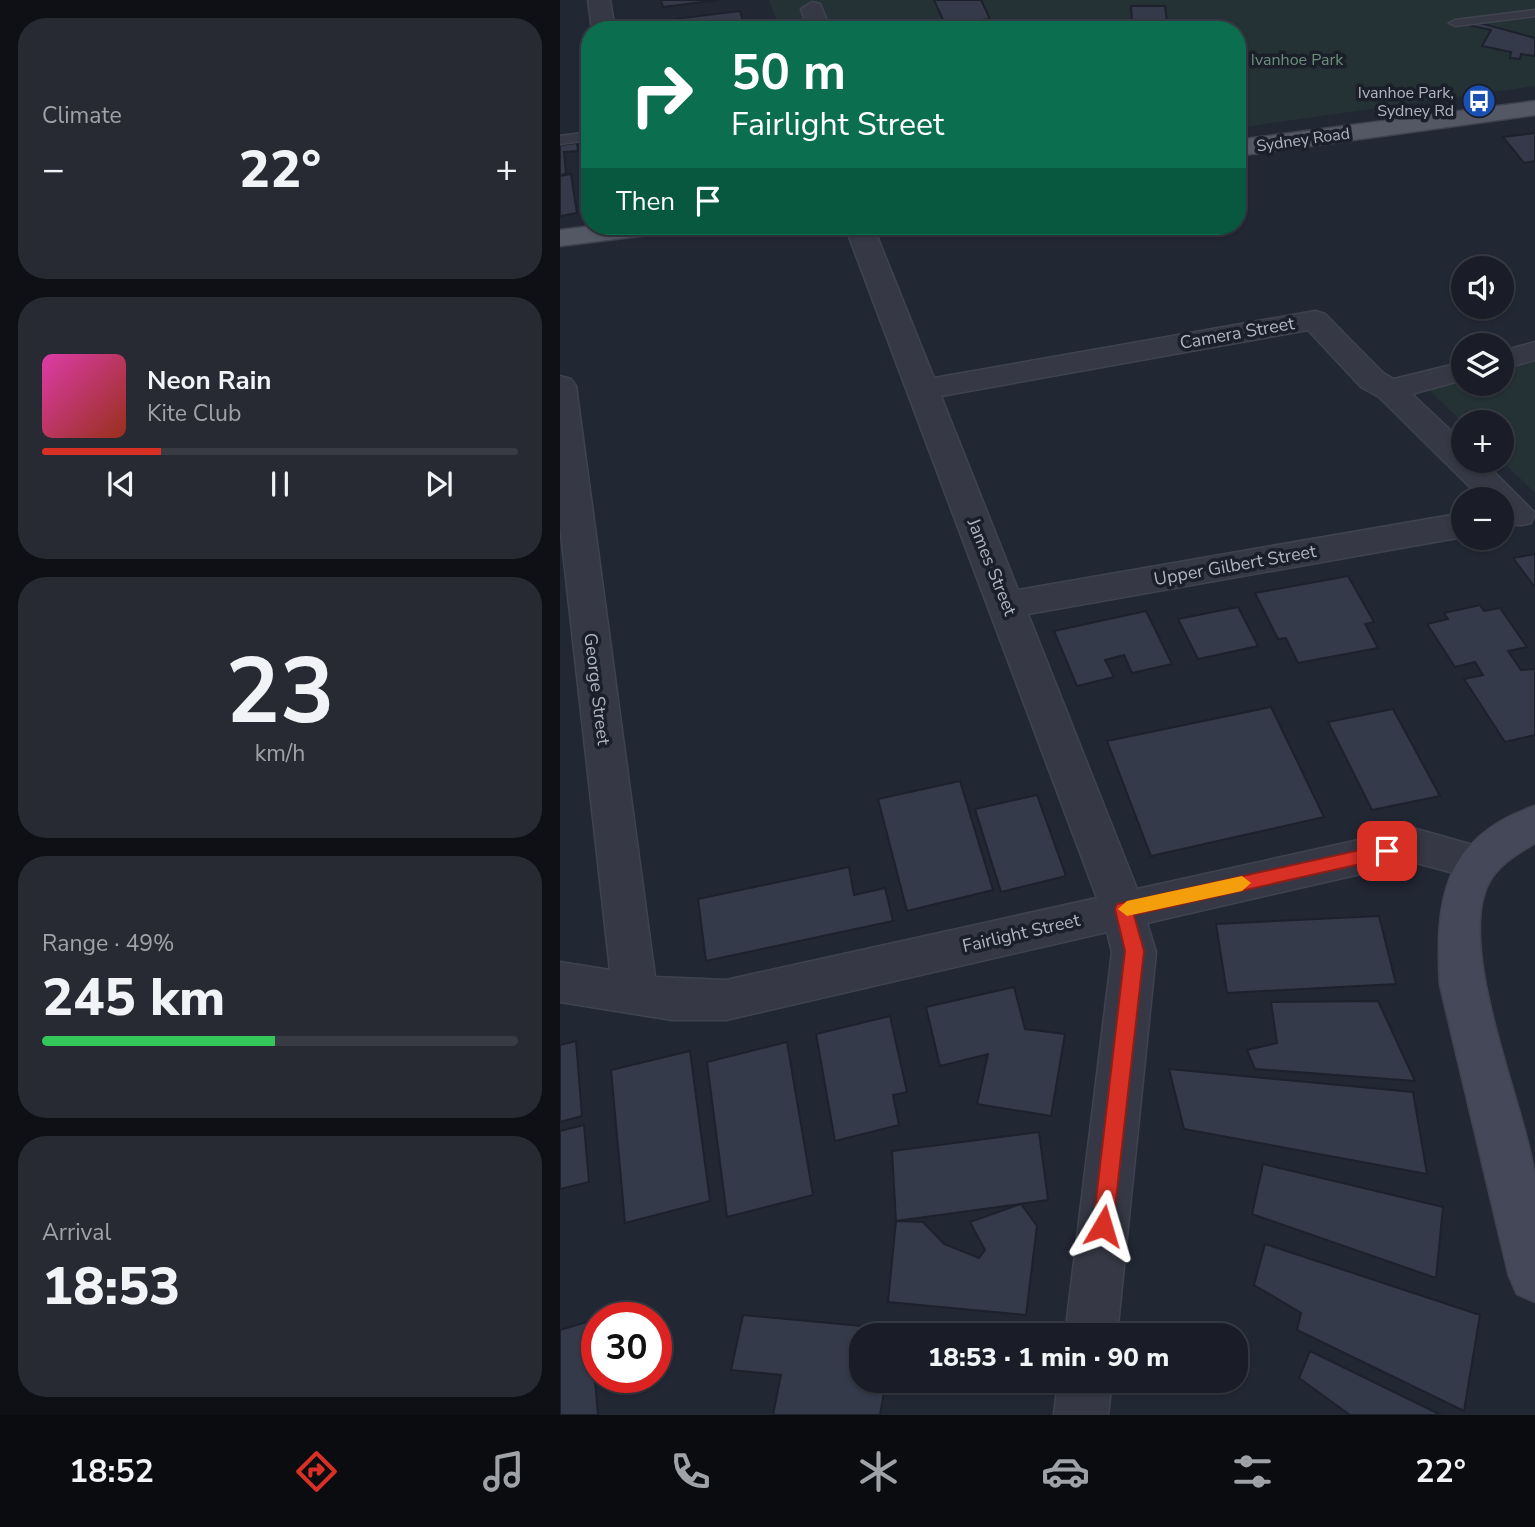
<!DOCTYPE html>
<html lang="en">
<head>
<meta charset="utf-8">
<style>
  body { margin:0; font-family:"Nunito Sans",sans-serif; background:#272a33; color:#f1f3f6; height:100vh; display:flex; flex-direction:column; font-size:26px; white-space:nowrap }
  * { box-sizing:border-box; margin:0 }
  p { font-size:23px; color:#9fa2a7 }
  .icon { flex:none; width:38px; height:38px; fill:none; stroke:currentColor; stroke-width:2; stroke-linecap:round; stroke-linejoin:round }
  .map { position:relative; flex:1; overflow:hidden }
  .details { display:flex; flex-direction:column; gap:18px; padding:18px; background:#0e1015; width:560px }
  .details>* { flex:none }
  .guide { position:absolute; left:21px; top:21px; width:665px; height:214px; border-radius:28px; box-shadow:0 2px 5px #0004,0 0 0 2px #383b44; background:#0b6e4f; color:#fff; overflow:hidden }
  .fabs { position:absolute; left:891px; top:256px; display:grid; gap:14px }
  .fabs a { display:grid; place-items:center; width:63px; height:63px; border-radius:50%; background:#1a1d27; box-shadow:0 2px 5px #0004,0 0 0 2px #383b44; font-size:35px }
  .speed { position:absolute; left:21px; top:1302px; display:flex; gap:14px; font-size:35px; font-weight:700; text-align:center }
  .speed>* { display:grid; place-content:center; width:91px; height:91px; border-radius:50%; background:#1a1d27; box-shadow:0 2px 5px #0004,0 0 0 2px #383b44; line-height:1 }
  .speed .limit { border:10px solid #d22; background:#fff; color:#111 }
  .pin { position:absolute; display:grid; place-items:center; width:60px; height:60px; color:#fff; margin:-30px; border-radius:14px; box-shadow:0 4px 10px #0006 }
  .me { position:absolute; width:77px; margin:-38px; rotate:7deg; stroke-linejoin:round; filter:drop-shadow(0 0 5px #0008) }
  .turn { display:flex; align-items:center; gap:24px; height:147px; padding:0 35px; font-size:32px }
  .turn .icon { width:91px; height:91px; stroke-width:2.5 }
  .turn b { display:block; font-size:49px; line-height:60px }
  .then { display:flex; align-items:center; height:66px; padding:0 35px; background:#0003; gap:14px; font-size:26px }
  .big { font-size:52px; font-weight:800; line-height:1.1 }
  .details .card { flex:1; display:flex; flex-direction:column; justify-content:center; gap:10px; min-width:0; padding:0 24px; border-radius:28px; background:#272a33 }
  .details .dial { align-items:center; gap:0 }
  .dial b { font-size:91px; line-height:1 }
  .song { display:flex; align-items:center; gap:21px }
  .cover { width:84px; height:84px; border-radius:10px; background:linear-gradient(135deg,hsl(320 70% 55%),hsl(10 70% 35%)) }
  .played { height:7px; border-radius:4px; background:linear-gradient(90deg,#d93025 25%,#383b44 25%) }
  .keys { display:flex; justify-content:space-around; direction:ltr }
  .heat { display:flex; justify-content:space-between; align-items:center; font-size:38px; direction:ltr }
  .charge { height:10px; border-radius:5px; background:linear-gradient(90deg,#34c759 49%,#383b44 0) }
  .trip { position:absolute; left:289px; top:1323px; width:399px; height:70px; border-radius:28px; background:#1a1d27; box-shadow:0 2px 5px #0004,0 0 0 2px #383b44; font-weight:800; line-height:70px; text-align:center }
  .tabs { display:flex; height:112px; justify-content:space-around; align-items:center; background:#0a0c10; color:#9fa2a7 }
  .tabs .icon { width:49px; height:49px }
  .tabs .active { color:#d93025 }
  .tabs b { font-size:32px; color:#f1f3f6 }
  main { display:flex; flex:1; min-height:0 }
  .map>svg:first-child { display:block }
  .green { fill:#243135 }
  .building { fill:#353a4b; stroke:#1d212c; stroke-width:2 }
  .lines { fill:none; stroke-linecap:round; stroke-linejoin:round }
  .service-casing { stroke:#3f434f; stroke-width:3 }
  .minor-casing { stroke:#3f434f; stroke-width:3 }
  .secondary-casing { stroke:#3f434f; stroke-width:3 }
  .primary-casing { stroke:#3f434f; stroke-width:3 }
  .service { fill:#363945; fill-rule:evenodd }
  .minor { fill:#363945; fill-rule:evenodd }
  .secondary { fill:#444858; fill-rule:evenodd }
  .primary { fill:#545865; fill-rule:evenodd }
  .route { fill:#d93025; stroke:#8d1f18; stroke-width:2 }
  .slow { fill:#f59e0b }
  .labels { text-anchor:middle; stroke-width:7; stroke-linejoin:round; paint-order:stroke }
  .far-park-label { font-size:16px; fill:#6b8f79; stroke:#1b1f2a }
  .far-poi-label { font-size:16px; fill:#b0b4c2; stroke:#1b1f2a; text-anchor:end }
  .far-street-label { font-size:16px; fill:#b0b4c2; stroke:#1b1f2a }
  .street-label { font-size:18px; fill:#b0b4c2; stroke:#1b1f2a }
</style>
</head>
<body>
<main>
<section class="details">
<div class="card"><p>Climate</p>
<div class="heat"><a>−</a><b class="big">22°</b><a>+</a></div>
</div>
<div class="card">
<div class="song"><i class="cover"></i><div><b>Neon Rain</b><p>Kite Club</p></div></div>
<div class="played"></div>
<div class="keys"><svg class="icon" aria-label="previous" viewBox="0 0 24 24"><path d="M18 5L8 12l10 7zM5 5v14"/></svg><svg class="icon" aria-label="pause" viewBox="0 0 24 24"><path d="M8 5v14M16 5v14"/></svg><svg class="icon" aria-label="next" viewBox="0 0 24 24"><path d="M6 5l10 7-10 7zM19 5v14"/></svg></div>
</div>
<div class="card dial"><b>23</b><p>km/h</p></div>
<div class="card"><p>Range · 49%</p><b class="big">245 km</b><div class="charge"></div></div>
<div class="card"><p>Arrival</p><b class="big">18:53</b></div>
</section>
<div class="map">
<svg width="975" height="1415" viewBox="0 0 975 1415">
  <rect width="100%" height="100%" fill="#222734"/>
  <g class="green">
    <polygon points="209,0 975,0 975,86 677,128 677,30 220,30"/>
    <polygon points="975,358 975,492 974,492 941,460 942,422 903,423 866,387 903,378 903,383 942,383 942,367"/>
  </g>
  <g class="building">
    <polygon points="101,0 159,0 103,7"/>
    <polygon points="374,0 421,0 430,19 385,24"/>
    <polygon points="571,6 605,6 607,22 572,22"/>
    <polygon points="180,11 183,22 117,30 114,19"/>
    <polygon points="916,22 975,38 975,56 961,54 960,59 950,58 951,52 922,46 931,30 912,26"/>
    <polygon points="975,133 975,161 964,163 943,137"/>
    <polygon points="17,143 18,151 4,152 6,173 0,176 11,174 17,213 0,216 0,145"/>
    <polygon points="975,554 975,586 974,586 953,558"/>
    <polygon points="788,576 814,622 805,624 818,648 738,663 726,638 718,639 695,593"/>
    <polygon points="920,605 924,611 940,608 967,647 948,651 961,670 975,669 975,735 945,742 904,679 923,675 915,662 895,667 867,624 888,619 884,613"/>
    <polygon points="678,607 698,646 638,659 618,619"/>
    <polygon points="586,611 612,664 572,673 564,655 545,660 554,677 517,686 494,631"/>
    <polygon points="711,707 764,817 591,856 547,741"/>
    <polygon points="833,709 880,796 812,810 768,722"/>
    <polygon points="400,781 433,890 347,911 318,799"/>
    <polygon points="477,795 506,876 441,892 415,809"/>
    <polygon points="289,867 294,895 325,888 333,921 146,961 138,899"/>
    <polygon points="819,916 836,984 667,993 656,924"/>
    <polygon points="454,987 465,1029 505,1034 491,1116 417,1104 428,1054 380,1066 366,1007"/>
    <polygon points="818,1001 855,1081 695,1069 687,1050 717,1043 711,1002"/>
    <polygon points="330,1016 347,1092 333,1095 339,1125 275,1141 256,1034"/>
    <polygon points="16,1041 22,1116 0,1122 0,1045"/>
    <polygon points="227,1042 253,1195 167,1217 147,1062"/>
    <polygon points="130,1051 150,1201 65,1223 51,1070"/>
    <polygon points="609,1069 853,1092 867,1174 624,1129"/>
    <polygon points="24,1125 29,1182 0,1189 0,1131"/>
    <polygon points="479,1132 488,1200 336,1221 332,1151"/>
    <polygon points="703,1164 883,1207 876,1278 692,1214"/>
    <polygon points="461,1204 477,1226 466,1315 328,1302 336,1221 363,1222 384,1244 419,1258 425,1250 410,1222"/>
    <polygon points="705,1244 920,1315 904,1411 737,1330 741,1313 694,1285"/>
    <polygon points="183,1315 334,1329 333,1335 301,1335 301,1381 326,1381 320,1415 213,1415 221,1375 171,1370"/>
    <polygon points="30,1321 38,1415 0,1415 0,1330"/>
    <polygon points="750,1351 881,1415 790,1415 739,1378"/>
  </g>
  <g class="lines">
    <defs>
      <g id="service">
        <polygon points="975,10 975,16 895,26 889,23 895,20"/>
        <polygon points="30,132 30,140 0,144 0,136"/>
      </g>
      <g id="minor">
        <polygon points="28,0 50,0 55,30 32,30"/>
        <polygon points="252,2 260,4 271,30 248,30 241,9"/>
        <path d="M285,226H313L374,378L755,311L765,314L823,373L834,379L903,362V380L852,394L903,442V460H922L975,513L971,523C959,526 951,527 942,518V499H922L819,397L801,387L748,330L381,396L458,590L903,513V537L468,614L577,889L853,828L934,851L940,863L934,875L919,880L853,862L587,923L596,952L557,1335H505L552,952L547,932L166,1020H112L0,1002V962L50,970L0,525V376L11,379L16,386L95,977L166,980L537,898Z"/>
        <polygon points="975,342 975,360 942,369 942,351"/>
        <polygon points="498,1381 552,1381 548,1415 494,1415"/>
      </g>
      <path id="secondary" d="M975,806V843C960,852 943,862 933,876C889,936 967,1109 975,1178C975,1218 975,1262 975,1302L957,1294L949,1276L880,985C875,900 883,837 975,806Z"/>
      <g id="primary">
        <polygon points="975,101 975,115 677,156 677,140"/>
        <polygon points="32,226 110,226 106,232 96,234 0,246 0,230"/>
      </g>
    </defs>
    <use href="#service" class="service-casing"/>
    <use href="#minor" class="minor-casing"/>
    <use href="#secondary" class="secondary-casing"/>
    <use href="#primary" class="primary-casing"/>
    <use href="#service" class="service"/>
    <use href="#minor" class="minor"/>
    <use href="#secondary" class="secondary"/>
    <use href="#primary" class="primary"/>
  </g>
  <polygon class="route" points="827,844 835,851 827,858 574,915 584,951 553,1226 550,1233 543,1236 536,1233 533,1226 565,951 555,909 557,904"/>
  <polygon class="slow" points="682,876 691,883 682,891 567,916 558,909 567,901"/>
  <defs>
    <symbol id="bus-disc" viewBox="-11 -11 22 22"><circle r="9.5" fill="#1a4fb4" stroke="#1b1f2a"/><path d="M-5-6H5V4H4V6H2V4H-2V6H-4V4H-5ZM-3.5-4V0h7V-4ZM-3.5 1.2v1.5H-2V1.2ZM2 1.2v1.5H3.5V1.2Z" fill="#fff"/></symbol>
  </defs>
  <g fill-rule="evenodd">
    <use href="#bus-disc" x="900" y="82" width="38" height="38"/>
  </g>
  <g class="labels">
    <g class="far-park-label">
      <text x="737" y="65">Ivanhoe Park</text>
    </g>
    <g class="far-poi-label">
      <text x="894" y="98">Ivanhoe Park,<tspan x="894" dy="18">Sydney Rd</tspan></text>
    </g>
    <g class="far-street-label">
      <text transform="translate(743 139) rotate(-8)" y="6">Sydney Road</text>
    </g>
    <g class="street-label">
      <text transform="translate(677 333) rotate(-10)" y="6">Camera Street</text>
      <text transform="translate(675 565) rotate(-10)" y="6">Upper Gilbert Street</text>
      <text transform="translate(432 567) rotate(68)" y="6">James Street</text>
      <text transform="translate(37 689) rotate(83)" y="6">George Street</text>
      <text transform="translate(461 933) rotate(-13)" y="6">Fairlight Street</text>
    </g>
  </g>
</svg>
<div class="fabs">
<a><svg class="icon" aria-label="sound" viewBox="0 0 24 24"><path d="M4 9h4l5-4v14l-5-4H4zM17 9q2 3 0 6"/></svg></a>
<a><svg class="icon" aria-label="layers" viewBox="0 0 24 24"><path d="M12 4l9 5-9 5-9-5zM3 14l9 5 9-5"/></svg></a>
<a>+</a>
<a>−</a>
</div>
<div class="speed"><div class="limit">30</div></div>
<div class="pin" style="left:827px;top:851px;background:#d93025"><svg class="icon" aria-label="arrive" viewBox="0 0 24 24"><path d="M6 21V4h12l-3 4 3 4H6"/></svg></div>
<svg class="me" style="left:543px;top:1226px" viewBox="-20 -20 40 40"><path d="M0-17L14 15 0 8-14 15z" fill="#d93025" stroke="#fff" stroke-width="4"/></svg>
<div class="trip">18:53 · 1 min · 90 m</div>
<div class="guide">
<div class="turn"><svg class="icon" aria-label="right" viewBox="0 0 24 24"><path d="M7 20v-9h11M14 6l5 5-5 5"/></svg><div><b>50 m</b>Fairlight Street</div></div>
<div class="then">Then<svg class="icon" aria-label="arrive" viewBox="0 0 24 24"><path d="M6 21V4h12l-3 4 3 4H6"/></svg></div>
</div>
</div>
</main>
<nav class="tabs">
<b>18:52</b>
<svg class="icon active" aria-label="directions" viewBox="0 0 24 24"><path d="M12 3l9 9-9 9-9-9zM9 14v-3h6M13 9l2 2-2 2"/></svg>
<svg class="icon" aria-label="music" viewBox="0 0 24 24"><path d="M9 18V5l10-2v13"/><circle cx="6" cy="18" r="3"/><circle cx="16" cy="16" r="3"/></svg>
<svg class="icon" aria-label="phone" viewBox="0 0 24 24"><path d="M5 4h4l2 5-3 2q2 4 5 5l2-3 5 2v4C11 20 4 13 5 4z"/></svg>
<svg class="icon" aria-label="climate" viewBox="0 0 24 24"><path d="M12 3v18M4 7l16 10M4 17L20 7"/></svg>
<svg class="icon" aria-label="car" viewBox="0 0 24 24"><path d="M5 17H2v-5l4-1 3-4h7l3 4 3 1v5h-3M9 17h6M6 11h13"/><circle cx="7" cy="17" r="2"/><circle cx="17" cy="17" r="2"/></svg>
<svg class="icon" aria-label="filters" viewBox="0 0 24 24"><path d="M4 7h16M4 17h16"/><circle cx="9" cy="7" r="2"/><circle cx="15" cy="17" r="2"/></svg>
<b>22°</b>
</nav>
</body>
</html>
